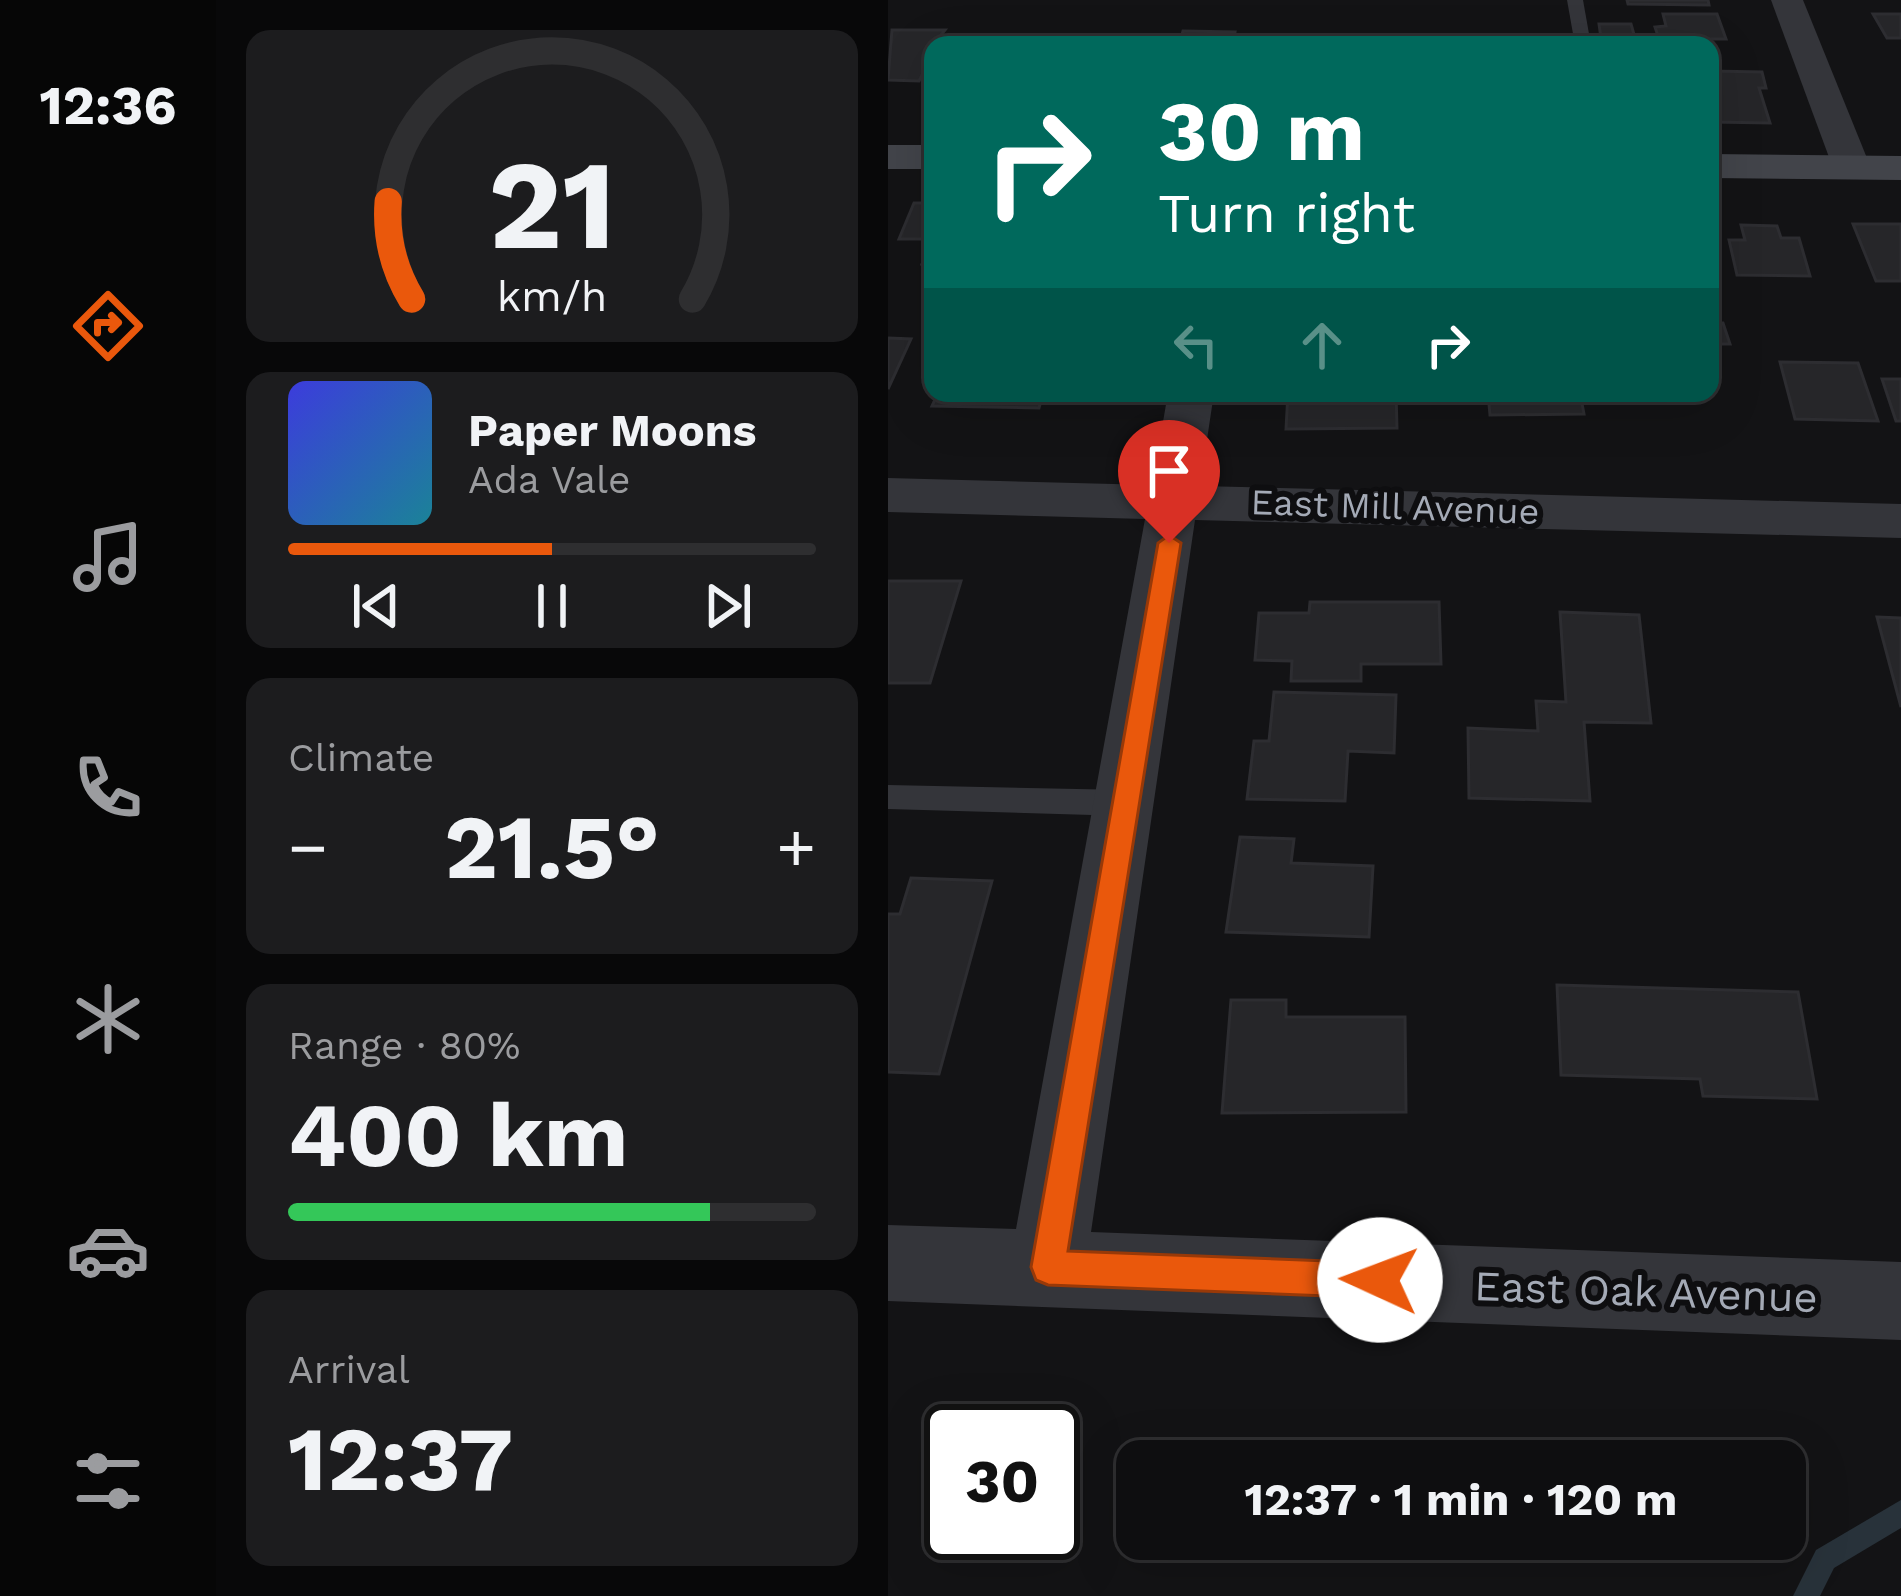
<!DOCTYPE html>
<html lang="en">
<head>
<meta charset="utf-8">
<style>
  body { margin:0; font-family:"Work Sans",sans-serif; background:#1c1c1e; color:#f1f3f6; height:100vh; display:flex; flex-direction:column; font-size:45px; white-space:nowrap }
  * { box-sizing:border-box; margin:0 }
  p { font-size:39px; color:#9b9c9f }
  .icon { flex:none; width:66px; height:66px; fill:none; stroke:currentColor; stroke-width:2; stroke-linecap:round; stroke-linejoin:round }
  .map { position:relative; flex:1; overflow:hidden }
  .details { display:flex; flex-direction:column; gap:30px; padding:30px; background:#080809; width:672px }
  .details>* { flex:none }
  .guide { position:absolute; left:36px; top:36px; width:795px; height:366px; border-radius:24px; box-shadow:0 12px 48px #0002,0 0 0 3px #2e2e30; background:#00695c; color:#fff; overflow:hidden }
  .speed { position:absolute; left:36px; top:1404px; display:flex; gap:24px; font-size:60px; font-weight:700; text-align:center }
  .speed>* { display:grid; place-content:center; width:156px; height:156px; border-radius:50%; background:#0e0e10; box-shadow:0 12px 48px #0002,0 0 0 3px #2e2e30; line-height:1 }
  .speed .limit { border:6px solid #111; border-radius:18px; background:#fff; color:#111 }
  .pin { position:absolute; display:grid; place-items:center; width:102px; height:102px; color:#fff; margin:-123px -51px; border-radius:50% 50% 50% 0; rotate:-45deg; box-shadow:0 0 12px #0007 }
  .pin .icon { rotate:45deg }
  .me { position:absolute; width:132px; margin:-66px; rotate:272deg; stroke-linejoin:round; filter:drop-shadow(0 0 9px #0008) }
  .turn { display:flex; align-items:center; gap:42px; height:252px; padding:0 36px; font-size:54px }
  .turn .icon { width:156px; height:156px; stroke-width:2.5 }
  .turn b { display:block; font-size:84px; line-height:102px }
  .lanes { display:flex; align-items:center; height:114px; padding:0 36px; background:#0003; justify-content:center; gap:60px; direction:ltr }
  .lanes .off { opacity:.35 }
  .big { font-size:90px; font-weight:700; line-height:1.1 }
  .details .widget { flex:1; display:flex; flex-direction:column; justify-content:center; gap:18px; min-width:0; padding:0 42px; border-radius:24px; background:#1c1c1e }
  .details .dial { align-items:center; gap:0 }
  .dial svg { height:312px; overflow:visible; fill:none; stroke:#2e2e30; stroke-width:7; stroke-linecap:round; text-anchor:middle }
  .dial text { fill:#f1f3f6; stroke:none }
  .song { display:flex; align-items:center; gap:36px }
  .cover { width:144px; height:144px; border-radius:18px; background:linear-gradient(135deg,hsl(240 70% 55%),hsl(190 70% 35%)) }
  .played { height:12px; border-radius:6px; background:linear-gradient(90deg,#ea580c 50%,#2e2e30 50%) }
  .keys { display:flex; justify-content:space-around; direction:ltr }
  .heat { display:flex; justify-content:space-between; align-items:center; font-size:66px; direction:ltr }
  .charge { height:18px; border-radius:9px; background:linear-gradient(90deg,#34c759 80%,#2e2e30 0) }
  .trip { position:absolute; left:228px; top:1440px; width:690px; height:120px; border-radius:24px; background:#0e0e10; box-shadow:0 12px 48px #0002,0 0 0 3px #2e2e30; font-weight:700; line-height:120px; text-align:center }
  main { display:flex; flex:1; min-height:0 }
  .menu { display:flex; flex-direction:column; width:216px; justify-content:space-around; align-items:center; background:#060606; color:#9b9c9f }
  .menu .icon { width:84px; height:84px }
  .menu .active { color:#ea580c }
  .menu b { font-size:54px; color:#f1f3f6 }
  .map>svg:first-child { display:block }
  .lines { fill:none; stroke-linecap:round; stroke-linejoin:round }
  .stream { fill:#28323a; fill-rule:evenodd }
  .building { fill:#262629; stroke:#2d2d31; stroke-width:3 }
  .lane { fill:#34353a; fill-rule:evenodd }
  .street { fill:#34353a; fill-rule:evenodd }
  .secondary { fill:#42444a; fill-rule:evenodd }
  .route { fill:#ea580c; stroke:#983908; stroke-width:3 }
  .labels { text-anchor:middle; stroke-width:12; stroke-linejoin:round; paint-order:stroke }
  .street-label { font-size:36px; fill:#a4aab6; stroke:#0e0e10 }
  .near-street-label { font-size:42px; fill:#a4aab6; stroke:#0e0e10 }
</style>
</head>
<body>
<main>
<nav class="menu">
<b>12:36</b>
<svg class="icon active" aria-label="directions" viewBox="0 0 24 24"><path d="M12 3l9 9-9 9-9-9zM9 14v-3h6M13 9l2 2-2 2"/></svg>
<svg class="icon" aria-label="music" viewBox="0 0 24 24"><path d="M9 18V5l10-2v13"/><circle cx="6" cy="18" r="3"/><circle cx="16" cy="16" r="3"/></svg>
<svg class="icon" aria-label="phone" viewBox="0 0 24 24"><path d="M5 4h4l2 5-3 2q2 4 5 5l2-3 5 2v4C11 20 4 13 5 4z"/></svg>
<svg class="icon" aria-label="climate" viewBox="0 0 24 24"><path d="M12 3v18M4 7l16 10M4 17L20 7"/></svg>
<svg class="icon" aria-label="car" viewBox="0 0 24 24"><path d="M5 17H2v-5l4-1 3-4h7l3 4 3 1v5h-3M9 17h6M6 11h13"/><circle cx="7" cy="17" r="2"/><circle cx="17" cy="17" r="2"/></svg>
<svg class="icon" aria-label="filters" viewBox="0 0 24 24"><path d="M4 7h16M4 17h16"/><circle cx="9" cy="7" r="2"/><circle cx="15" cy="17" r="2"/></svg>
</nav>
<section class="details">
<div class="widget dial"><svg viewBox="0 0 100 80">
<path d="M14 69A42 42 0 1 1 86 69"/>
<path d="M14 69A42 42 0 0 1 8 44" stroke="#ea580c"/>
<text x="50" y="56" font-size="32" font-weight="700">21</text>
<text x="50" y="72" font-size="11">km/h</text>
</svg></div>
<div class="widget">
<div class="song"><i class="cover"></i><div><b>Paper Moons</b><p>Ada Vale</p></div></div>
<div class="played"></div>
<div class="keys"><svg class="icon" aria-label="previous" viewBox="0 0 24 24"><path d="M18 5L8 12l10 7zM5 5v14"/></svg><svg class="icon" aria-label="pause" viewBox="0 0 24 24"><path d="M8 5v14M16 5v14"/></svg><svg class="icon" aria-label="next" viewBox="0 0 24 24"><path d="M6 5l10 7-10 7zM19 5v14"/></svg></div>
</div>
<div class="widget"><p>Climate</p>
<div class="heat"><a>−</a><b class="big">21.5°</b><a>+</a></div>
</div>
<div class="widget"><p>Range · 80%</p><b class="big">400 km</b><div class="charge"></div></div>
<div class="widget"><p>Arrival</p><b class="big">12:37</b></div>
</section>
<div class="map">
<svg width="1013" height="1596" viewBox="0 0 1013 1596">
  <rect width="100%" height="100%" fill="#131315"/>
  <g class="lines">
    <polygon class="stream" points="1013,1500 1013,1528 946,1568 932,1596 905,1596 928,1550"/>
  </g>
  <g class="building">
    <polygon points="739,0 820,0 821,5 740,4"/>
    <polygon points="775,14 829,14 838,39 771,39 767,27 778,26"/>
    <polygon points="985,14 1013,14 1013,38 999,38"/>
    <polygon points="711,24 743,24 747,38 713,38"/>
    <polygon points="4,30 57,30 45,45 45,73 35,73 31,81 0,80"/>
    <polygon points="295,31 347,32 344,45 291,45"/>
    <polygon points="822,71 874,72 878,88 871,88 882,123 824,122"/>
    <polygon points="26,203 45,203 45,264 34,264 44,239 11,239"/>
    <polygon points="965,224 1013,224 1013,281 988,281"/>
    <polygon points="853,225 889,226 893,238 911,238 922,276 849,275 841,240 857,240"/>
    <polygon points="822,323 835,323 842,344 822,344"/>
    <polygon points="0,338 23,339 0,389"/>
    <polygon points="892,362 970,363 990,421 907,419"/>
    <polygon points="994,379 1013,379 1013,421 1008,421"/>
    <polygon points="50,393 155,393 151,408 44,406"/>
    <polygon points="400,393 508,393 509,428 398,429"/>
    <polygon points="600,393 692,393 696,414 602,415"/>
    <polygon points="0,581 73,581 42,683 0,683"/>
    <polygon points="422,602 551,602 553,664 473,664 473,681 403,681 404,661 367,660 371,613 421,613"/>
    <polygon points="672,612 751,615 763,723 696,722 702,801 581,798 580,728 650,731 648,701 678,702"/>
    <polygon points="989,617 1013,618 1013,707"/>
    <polygon points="386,692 508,695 506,753 460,751 457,801 359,799 366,741 381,741"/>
    <polygon points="352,837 406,839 403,863 485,866 481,937 338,932"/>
    <polygon points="23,878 104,881 51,1074 0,1072 0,914 12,914"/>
    <polygon points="669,985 910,992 929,1099 815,1096 812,1079 673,1075"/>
    <polygon points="343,1000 398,1000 398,1017 517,1017 518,1112 334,1113"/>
  </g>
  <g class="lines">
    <g class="lane">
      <polygon points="679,0 695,0 703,45 687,45"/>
      <polygon points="0,785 238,790 249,794 253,803 249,812 238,816 0,809"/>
    </g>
    <g class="street">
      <polygon points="883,0 915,0 983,168 977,176 951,176 945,168"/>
      <polygon points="280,393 326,393 312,486 1013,504 1013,538 307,520 203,1232 1013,1262 1013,1340 0,1301 0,1225 128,1229 257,519 0,512 0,478 264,485"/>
    </g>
    <g class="secondary">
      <rect x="0" y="145" width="45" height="24"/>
      <polygon points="822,154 1013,156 1013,180 822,178"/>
    </g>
  </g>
  <polygon class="route" points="281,535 293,543 180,1251 492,1263 504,1268 510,1280 504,1293 492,1298 160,1285 148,1280 143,1267 270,543"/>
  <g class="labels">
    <g class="street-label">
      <text transform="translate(507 506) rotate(2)" y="13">East Mill Avenue</text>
    </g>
    <g class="near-street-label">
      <text transform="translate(758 1291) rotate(2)" y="15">East Oak Avenue</text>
    </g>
  </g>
</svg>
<div class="speed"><div class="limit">30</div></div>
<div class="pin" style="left:281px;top:543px;background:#d93025"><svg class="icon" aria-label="arrive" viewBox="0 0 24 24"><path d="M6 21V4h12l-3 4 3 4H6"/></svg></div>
<svg class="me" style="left:492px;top:1280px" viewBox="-20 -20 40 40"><circle r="19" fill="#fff"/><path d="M0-13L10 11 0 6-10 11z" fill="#ea580c"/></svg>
<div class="trip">12:37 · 1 min · 120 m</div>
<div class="guide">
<div class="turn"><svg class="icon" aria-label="right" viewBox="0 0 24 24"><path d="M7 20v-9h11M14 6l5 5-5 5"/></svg><div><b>30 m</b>Turn right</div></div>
<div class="lanes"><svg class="icon off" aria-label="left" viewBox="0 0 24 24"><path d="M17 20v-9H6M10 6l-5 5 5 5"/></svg><svg class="icon off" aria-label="ahead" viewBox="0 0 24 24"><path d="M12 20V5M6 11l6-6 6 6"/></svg><svg class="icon" aria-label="right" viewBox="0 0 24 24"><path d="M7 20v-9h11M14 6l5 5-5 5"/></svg></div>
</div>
</div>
</main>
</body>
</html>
